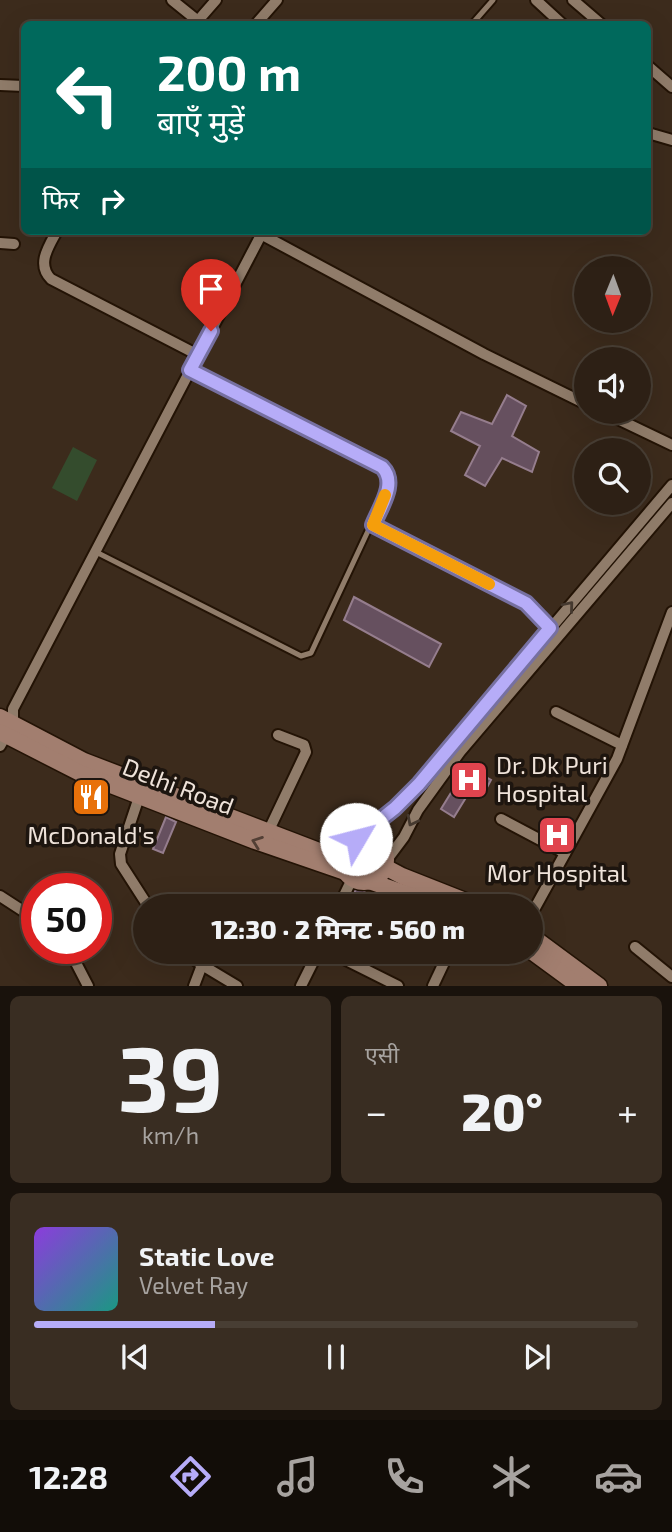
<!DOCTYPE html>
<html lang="hi">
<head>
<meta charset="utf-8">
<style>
  body { margin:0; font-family:"Exo 2","Noto Sans Devanagari",sans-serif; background:#392d22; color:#f1f3f6; height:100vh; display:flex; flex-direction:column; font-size:26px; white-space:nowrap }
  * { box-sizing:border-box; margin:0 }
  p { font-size:23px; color:#a7a3a0 }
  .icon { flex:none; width:38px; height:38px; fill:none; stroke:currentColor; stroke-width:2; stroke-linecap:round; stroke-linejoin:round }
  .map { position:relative; height:986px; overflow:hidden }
  .panel { display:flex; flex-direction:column; gap:10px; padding:10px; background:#19120c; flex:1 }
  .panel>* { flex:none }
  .guide { position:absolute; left:21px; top:21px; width:630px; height:214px; border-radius:10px; box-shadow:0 7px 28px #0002,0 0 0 2px #483e34; background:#00695c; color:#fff; overflow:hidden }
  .needle { width:46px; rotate:181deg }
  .buttons { position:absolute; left:574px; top:256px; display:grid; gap:14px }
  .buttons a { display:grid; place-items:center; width:77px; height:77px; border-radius:50%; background:#2d2015; box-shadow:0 7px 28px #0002,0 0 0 2px #483e34; font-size:35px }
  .speed { position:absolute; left:21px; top:873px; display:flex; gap:14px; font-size:35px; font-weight:700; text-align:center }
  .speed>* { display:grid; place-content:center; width:91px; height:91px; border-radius:50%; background:#2d2015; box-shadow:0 7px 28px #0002,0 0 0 2px #483e34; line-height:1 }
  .speed .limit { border:10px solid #d22; background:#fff; color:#111 }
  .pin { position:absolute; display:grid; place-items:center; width:60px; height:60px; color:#fff; margin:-72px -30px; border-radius:50% 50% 50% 0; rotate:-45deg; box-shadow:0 0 7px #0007 }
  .pin .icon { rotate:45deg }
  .me { position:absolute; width:77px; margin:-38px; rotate:53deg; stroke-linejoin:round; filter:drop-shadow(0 0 5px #0008) }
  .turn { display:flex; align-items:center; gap:24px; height:147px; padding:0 21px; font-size:32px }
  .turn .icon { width:91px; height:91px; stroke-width:2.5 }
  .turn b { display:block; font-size:49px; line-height:60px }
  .then { display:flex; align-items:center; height:66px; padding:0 21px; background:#0003; gap:14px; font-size:26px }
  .big { font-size:52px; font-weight:800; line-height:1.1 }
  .panel .tile { flex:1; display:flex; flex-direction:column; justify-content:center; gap:10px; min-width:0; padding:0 24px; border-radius:10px; background:#392d22 }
  .panel .dial { align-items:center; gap:0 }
  .dial b { font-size:91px; line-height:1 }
  .song { display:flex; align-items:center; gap:21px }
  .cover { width:84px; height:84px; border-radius:10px; background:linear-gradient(135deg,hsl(270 70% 55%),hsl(170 70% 35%)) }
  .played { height:7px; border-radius:4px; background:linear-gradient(90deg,#b6acf8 30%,#483e34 30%) }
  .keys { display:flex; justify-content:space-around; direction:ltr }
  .heat { display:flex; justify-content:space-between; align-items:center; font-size:38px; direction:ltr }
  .panel .tiles { flex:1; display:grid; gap:10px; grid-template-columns:1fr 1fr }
  .tile:last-child { grid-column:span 2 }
  .trip { position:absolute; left:133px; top:894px; width:410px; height:70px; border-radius:35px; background:#2d2015; box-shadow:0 7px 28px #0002,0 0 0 2px #483e34; font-weight:800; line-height:70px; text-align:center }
  .tabs { display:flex; height:112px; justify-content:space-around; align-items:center; background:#120d08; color:#a7a3a0 }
  .tabs .icon { width:49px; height:49px }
  .tabs .active { color:#b6acf8 }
  .tabs b { font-size:32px; color:#f1f3f6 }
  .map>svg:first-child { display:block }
  .green { fill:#344c2d }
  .building { fill:#66505f; stroke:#957d8d; stroke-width:2 }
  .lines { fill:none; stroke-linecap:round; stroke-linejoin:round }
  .lane-casing { stroke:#231305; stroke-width:9 }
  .street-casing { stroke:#231305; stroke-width:14 }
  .secondary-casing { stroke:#231305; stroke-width:19 }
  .lane { stroke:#907c6a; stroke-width:5 }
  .street { stroke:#907c6a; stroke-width:10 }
  .secondary { stroke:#a27e6f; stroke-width:16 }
  .oneway { stroke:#45392f }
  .oneway2 { stroke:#523f35 }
  .route-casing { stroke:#7670a1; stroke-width:18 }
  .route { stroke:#b6acf8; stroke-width:12 }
  .slow { stroke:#f59e0b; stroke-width:12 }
  .labels { text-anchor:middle; stroke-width:7; stroke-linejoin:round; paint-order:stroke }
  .poi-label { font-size:24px; fill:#efe3da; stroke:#1d150f }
  .street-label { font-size:24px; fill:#efe3da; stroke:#1d150f }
</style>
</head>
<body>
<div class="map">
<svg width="672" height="986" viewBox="0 0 672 986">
  <rect width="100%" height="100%" fill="#3c2b1c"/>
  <polygon class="green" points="73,447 97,460 77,501 52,488"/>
  <g class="building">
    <polygon points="507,395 526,406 512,436 539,452 532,472 502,458 485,486 465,475 480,446 451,431 461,412 492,424"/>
    <polygon points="354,597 441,644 429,667 344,620"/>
    <polygon points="464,765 491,780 482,797 470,791 454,817 441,809 457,783 455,782"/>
    <polygon points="166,817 176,822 163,853 153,849"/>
    <polygon points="550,824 566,833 561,842 545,833"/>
    <polygon points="358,885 365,890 358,906 348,906"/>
  </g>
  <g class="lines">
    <defs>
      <g id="lane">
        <polyline points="472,24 493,0"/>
        <polyline points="373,525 526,603 550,628"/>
        <polyline points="96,552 301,656 311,653 389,486 388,473 382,467 190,370"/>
      </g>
      <g id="street">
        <polyline points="172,0 198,21"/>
        <polyline points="536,0 562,24"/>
        <polyline points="573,0 601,24"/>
        <polyline points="195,24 216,0"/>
        <polyline points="256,24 277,0"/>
        <polyline points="648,66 672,87"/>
        <polyline points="0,85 24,86"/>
        <polyline points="648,133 672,140"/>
        <path d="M57,231C49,246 36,264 51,279L198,355"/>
        <polyline points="257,232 484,354 586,404"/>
        <polyline points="0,243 14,244"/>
        <polyline points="601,411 672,445"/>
        <polyline points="556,712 622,745"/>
        <polyline points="0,746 13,723 13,709 261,235"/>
        <polyline points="139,797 120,854 121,864 148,906"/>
        <polyline points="501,819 565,853"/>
        <polyline points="269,830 306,752 304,745 278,735"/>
        <polyline points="359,838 395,808 419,784 672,485"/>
        <polyline points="386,861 404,837 418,810 460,752 672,503"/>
        <polyline points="0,896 37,920"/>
        <polyline points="339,906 352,879"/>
        <polyline points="530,917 617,759 672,612"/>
        <polyline points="635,947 672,977"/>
        <polyline points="65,948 74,959 88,986"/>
        <polyline points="184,952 202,965 237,986"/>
        <polyline points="330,952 398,986"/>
        <polyline points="194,986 202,965"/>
        <polyline points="301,986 318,952"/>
        <polyline points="433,986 449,952"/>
      </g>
      <g id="secondary">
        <polyline points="0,717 84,761 319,851 342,854"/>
        <polyline points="0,732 80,773 255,841 345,872"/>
        <circle cx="364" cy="860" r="22"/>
        <polyline points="385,867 402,876 478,906"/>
        <polyline points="369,881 441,906"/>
        <polyline points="530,935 599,986"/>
        <polyline points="530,950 579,986"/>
      </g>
    </defs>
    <use href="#lane" class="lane-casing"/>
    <use href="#street" class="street-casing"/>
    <use href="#secondary" class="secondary-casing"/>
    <use href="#lane" class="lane"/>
    <use href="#street" class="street"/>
    <use href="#secondary" class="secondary"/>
  </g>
  <defs><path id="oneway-chevron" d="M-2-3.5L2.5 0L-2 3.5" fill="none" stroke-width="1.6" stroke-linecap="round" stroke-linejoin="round" transform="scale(1.75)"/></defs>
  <g class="oneway">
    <use href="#oneway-chevron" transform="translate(569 606) rotate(-50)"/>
    <use href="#oneway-chevron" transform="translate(412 821) rotate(117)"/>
  </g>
  <use class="oneway2" href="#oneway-chevron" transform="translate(257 842) rotate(-160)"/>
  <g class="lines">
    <defs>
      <path id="route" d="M211,331L190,370L382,467C398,483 380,507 373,525L526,603L550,628L419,784L395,808L356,839"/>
    </defs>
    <use href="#route" class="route-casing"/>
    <use href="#route" class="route"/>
    <polyline class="slow" points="385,495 373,525 489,584"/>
  </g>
  <defs>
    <symbol id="hospital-square" viewBox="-11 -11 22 22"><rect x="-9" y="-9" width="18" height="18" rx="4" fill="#e0444e" stroke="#1d150f"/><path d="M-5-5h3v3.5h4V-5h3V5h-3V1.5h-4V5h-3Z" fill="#fff"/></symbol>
    <symbol id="restaurant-square" viewBox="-11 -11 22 22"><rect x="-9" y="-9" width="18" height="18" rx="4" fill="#e8710a" stroke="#1d150f"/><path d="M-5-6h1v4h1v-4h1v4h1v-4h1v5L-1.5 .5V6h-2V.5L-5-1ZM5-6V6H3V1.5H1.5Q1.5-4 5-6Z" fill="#fff"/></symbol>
  </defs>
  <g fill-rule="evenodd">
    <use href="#hospital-square" x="447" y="758" width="44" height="44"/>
    <use href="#restaurant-square" x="69" y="775" width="44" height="44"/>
    <use href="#hospital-square" x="535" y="813" width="44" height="44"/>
  </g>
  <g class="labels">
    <g class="poi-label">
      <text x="496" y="774" text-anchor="start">Dr. Dk Puri<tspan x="496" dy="28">Hospital</tspan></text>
      <text x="91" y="844">McDonald's</text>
      <text x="557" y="882">Mor Hospital</text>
    </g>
    <g class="street-label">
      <text transform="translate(178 787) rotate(21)" y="8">Delhi Road</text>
    </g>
  </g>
</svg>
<div class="buttons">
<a><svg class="needle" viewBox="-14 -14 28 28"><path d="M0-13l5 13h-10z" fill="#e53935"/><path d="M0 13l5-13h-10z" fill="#a7a3a0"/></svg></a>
<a><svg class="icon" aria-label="sound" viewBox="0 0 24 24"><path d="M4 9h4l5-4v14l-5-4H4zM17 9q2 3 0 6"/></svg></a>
<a><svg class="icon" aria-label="search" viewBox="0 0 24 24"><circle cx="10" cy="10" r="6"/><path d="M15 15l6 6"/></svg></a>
</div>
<div class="speed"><div class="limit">50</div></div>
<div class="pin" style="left:211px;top:331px;background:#d93025"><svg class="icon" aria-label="arrive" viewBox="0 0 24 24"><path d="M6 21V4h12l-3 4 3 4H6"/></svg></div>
<svg class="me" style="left:356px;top:839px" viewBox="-20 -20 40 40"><circle r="19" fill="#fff"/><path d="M0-13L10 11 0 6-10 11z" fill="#b6acf8"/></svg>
<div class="trip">12:30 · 2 मिनट · 560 m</div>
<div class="guide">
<div class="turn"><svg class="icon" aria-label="left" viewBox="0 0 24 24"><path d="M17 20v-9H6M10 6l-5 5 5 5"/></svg><div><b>200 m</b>बाएँ मुड़ें</div></div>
<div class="then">फिर<svg class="icon" aria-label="right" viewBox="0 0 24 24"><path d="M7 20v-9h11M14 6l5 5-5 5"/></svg></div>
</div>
</div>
<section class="panel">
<div class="tiles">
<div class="tile dial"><b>39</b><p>km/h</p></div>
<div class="tile"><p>एसी</p>
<div class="heat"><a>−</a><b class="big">20°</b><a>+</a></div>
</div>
<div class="tile">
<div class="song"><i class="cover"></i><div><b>Static Love</b><p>Velvet Ray</p></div></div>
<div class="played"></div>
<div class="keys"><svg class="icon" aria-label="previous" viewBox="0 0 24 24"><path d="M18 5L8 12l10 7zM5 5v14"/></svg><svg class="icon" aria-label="pause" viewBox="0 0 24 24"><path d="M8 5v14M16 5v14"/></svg><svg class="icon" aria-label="next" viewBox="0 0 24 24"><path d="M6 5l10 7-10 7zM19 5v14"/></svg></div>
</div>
</div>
</section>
<nav class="tabs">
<b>12:28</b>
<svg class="icon active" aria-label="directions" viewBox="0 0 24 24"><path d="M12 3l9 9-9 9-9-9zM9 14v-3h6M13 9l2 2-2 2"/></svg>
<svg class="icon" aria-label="music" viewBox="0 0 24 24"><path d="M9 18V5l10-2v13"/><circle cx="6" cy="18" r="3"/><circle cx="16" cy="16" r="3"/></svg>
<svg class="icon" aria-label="phone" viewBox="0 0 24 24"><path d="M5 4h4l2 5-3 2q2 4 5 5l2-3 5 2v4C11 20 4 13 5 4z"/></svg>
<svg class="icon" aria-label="climate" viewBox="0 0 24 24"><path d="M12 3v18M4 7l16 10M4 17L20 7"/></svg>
<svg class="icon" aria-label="car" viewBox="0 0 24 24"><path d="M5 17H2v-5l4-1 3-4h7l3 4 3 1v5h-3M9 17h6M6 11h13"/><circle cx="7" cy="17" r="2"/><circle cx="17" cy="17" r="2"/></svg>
</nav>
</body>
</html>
